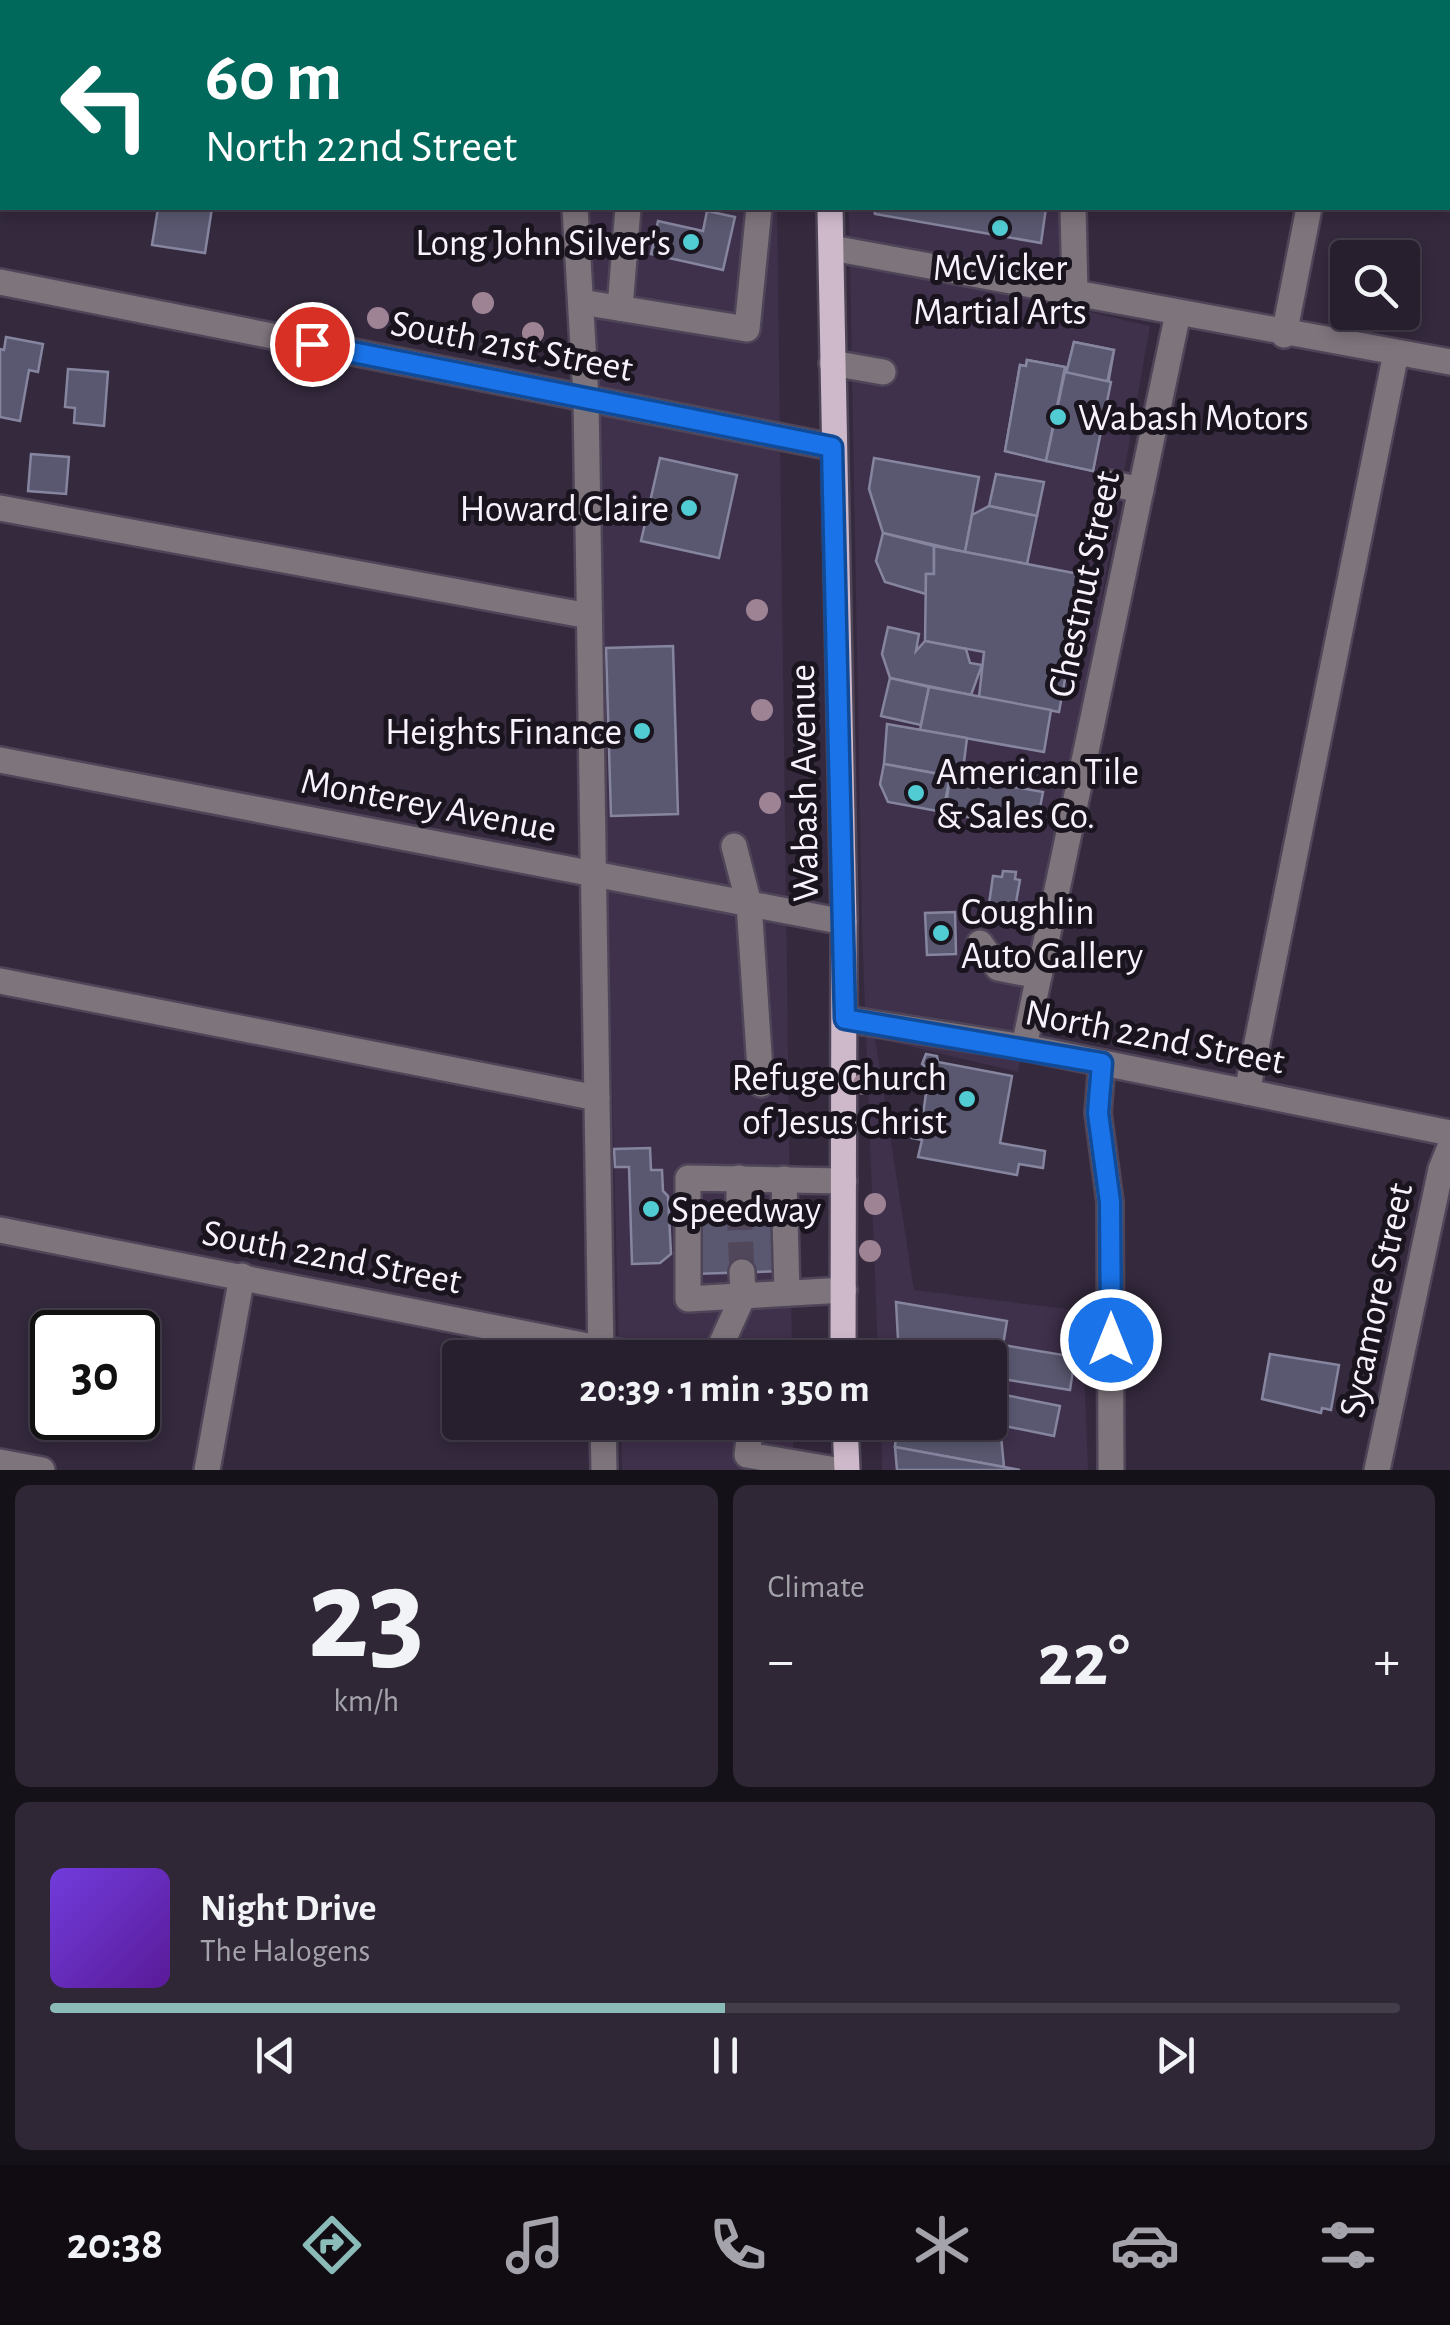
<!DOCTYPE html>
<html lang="en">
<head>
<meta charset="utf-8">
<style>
  body { margin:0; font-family:"Alegreya Sans",sans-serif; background:#2f2736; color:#f1f3f6; height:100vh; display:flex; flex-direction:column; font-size:38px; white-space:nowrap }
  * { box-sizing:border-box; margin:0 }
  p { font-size:32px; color:#a4a2aa }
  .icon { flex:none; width:55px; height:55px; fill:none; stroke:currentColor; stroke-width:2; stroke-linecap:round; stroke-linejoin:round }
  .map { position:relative; height:1470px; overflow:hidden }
  .details { display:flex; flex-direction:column; gap:15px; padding:15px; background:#151119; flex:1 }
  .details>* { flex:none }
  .top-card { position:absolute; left:0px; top:0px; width:1450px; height:210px; box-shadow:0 5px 15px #0003,0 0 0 2px #433d4a; background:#00695c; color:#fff; overflow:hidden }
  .buttons { position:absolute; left:1330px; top:240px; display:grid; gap:20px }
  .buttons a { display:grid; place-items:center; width:90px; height:90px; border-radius:10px; background:#271f2e; box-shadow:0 5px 15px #0003,0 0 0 2px #433d4a; font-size:50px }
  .speed { position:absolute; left:30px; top:1310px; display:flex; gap:20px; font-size:50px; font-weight:700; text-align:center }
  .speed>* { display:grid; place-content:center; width:130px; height:130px; border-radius:50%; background:#271f2e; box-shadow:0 5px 15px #0003,0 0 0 2px #433d4a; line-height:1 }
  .speed .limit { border:5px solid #111; border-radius:15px; background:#fff; color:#111 }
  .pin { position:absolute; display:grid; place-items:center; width:85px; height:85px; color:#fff; margin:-42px; border:5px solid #fff; border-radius:50%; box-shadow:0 2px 10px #0007 }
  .me { position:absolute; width:110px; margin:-55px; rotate:0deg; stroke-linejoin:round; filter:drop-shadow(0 0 8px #0008) }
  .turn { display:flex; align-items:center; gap:35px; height:210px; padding:0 40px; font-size:45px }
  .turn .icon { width:130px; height:130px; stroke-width:2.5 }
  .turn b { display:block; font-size:70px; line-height:85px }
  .big { font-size:75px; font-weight:600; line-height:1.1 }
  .details .card { flex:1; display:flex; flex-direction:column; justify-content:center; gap:15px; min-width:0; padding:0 35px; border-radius:15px; background:#2f2736 }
  .details .dial { align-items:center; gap:0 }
  .dial b { font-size:130px; line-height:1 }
  .song { display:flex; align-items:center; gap:30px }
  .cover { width:120px; height:120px; border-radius:15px; background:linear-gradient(135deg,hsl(260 70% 55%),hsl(270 70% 35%)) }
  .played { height:10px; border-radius:5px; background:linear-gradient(90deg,#8bbbb9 50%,#433d4a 50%) }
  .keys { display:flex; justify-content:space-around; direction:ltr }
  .heat { display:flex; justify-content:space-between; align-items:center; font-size:55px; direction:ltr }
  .details .tiles { flex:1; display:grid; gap:15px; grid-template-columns:1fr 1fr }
  .card:last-child { grid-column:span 2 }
  .trip { position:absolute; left:442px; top:1340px; width:565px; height:100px; border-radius:10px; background:#271f2e; box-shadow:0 5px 15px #0003,0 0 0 2px #433d4a; font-weight:600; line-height:100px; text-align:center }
  .menu { display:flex; height:160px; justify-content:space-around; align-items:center; background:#100c12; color:#a4a2aa }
  .menu .icon { width:70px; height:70px }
  .menu .on { color:#8bbbb9 }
  .menu b { font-size:45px; color:#f1f3f6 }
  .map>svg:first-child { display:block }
  .built { fill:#3f304b }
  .building { fill:#595870; stroke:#86859f; stroke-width:2.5 }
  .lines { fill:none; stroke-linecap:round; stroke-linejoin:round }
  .minor-tunnel { stroke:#51475a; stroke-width:25; stroke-dasharray:25 12; stroke-linecap:butt }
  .minor-casing { stroke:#4f4558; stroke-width:30 }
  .major-casing { stroke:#4f4558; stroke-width:30 }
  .minor { stroke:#7e747c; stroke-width:25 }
  .major { stroke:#ceb9cb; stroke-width:25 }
  .tree { fill:#9e8394 }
  .route-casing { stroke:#114b97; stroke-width:25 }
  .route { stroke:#1a73e8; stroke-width:18 }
  .poi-dot { fill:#51ccd2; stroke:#19141d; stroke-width:4 }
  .labels { text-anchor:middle; stroke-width:10; stroke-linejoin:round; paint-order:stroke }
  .poi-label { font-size:38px; fill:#f8f1fe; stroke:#19141d; text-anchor:end }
  .street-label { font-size:38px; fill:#f8f1fe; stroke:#19141d }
</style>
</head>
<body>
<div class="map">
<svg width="1450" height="1470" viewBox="0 0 1450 1470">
  <rect width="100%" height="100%" fill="#34293d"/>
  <g class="built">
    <polygon points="585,0 774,0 775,2 585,2"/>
    <polygon points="590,208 777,208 792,1357 619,1357"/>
    <polygon points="849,208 1059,208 1064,306 1150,326 1018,1072 875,1038 914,1290 1082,1311 1088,1470 882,1470 881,1423 990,1422 990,1358 878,1357 862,929"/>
    <polygon points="621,1423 793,1423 793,1470 622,1470"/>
  </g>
  <g class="building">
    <polygon points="627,0 716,0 627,2"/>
    <polygon points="865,0 956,0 969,2 868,2"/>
    <polygon points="865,0 950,0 950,2"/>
    <polygon points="158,208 212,208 205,253 152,245"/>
    <polygon points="874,208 1046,208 1041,243 875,214"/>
    <polygon points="707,211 735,217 723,270 651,254 658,221 703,231"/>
    <polygon points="6,337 43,344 38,372 29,370 20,421 0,417 0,349 4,350"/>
    <polygon points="1074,342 1114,350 1093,471 1005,451 1020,365 1026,366 1027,360 1065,367 1066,374"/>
    <polygon points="1074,342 1114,350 1107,383 1066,374"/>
    <polygon points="1027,360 1065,367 1046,461 1005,451 1020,365 1026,366"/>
    <polygon points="68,369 108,372 104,426 74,423 75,408 65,407"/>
    <polygon points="1065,372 1111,382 1093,471 1046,461"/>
    <polygon points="31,454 69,457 66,494 28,491"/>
    <polygon points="660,458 737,475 719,558 641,541"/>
    <polygon points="874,458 979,477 965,552 883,533 869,489"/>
    <polygon points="996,474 1044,482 1037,516 989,506"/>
    <polygon points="989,506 1037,516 1027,564 965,552 972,515"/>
    <polygon points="883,533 934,546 934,574 926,574 926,594 885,582 876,561"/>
    <polygon points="934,546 1084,575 1059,712 979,697 984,652 925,641 926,574 934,574"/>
    <polygon points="888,627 919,634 916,651 925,641 966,649 970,663 982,665 971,695 890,678 882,654"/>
    <polygon points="673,646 678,814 611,816 606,648"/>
    <polygon points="890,678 929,687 921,725 881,716"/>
    <polygon points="929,687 1051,710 1044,752 920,730"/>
    <polygon points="887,724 967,738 962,778 884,764"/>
    <polygon points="884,764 950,776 943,812 888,802 880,784"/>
    <polygon points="950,776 1043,792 1036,829 950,814 951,807 946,806"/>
    <polygon points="1003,871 1016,872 1015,879 1020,880 1015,908 989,904 993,876 1002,877"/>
    <polygon points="955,912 956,954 927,955 925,913"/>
    <polygon points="926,1054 937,1056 938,1062 1012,1076 1000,1143 1045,1151 1043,1168 1019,1164 1017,1175 918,1157 922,1140 912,1138 914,1125 922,1123 929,1070 922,1064"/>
    <polygon points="650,1148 651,1170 662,1170 663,1191 668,1196 671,1254 660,1263 632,1264 629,1167 615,1167 614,1149"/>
    <polygon points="781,1204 783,1271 693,1274 691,1206"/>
    <polygon points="896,1302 1007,1321 1003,1345 1075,1357 1070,1390 996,1378 994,1393 990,1392 990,1358 899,1358"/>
    <polygon points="1270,1354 1339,1365 1331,1410 1322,1408 1321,1413 1262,1399"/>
    <polygon points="990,1392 1060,1406 1054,1436 1000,1425 1004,1467 895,1447 897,1422 990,1422"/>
    <polygon points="895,1447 1004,1467 1020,1470 897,1470"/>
  </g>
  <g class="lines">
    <polyline class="minor-tunnel" points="739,1205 742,1272"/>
    <defs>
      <g id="minor">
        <polyline points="568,0 568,2"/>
        <polyline points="1066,0 1066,2"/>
        <polyline points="1348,2 1348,0"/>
        <polyline points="0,33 2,33"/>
        <polyline points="1448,114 1450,114"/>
        <polyline points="575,208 586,398 601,1358"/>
        <polyline points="1073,208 1075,294"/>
        <polyline points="832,248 1450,362"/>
        <polyline points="0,282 832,447"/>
        <polyline points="581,302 747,329 759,208"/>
        <polyline points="620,308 628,208"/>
        <polyline points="1284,335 1309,208"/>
        <polyline points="832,363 883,372"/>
        <polyline points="1109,483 1141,490"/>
        <polyline points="0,508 589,616"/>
        <polyline points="0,760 844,922"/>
        <polyline points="734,846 749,904 761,1084"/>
        <polyline points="980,943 998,968 1039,976"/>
        <polyline points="0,981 597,1098"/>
        <polyline points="845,1019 1024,1047 1450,1133"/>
        <polyline points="1024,1047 1178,313"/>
        <polyline points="1102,1063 1098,1113 1110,1202 1111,1470"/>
        <polyline points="1247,1092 1396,353"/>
        <polyline points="739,1178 739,1205"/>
        <polyline points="784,1179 787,1293"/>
        <polyline points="0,1230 648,1358"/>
        <polyline points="844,1290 688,1299 688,1178 844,1181"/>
        <polyline points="715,1358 743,1296 742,1272"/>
        <polyline points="603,1422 604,1470"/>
        <polyline points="751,1422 747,1455 836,1470"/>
        <polyline points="0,1462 42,1470"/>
        <polyline points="207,1470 242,1276"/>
        <polyline points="1377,1470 1441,1169 1450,1147"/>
      </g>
      <g id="major">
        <polyline points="825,0 825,2"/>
        <polyline points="830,208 844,922 843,1358"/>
        <polyline points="845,1422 847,1470"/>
      </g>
    </defs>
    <use href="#minor" class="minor-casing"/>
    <use href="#major" class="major-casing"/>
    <use href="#minor" class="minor"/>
    <use href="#major" class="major"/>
  </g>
  <g class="tree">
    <circle cx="483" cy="303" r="11"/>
    <circle cx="316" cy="316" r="11"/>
    <circle cx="378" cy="318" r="11"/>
    <circle cx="533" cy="333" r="11"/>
    <circle cx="458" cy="335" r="11"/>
    <circle cx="757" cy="610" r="11"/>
    <circle cx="762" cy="710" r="11"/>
    <circle cx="770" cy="803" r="11"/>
    <circle cx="864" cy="1084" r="11"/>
    <circle cx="875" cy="1204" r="11"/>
    <circle cx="870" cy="1251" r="11"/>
  </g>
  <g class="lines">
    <defs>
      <polyline id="route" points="312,344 832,447 845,1019 1102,1063 1098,1113 1110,1202 1111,1340"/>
    </defs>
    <use href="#route" class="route-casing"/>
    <use href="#route" class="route"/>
  </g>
  <g class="poi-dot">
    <circle cx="1000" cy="228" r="10"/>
    <circle cx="691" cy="242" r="10"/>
    <circle cx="1058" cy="417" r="10"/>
    <circle cx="689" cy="508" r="10"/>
    <circle cx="642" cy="731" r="10"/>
    <circle cx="916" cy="793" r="10"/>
    <circle cx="941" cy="933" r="10"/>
    <circle cx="967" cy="1099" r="10"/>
    <circle cx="651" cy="1209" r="10"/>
  </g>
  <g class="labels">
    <g class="poi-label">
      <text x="671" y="255">Long John Silver's</text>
      <text x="1000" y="280" text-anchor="middle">McVicker<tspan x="1000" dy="44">Martial Arts</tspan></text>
      <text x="1078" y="430" text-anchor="start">Wabash Motors</text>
      <text x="669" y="521">Howard Claire</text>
      <text x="622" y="744">Heights Finance</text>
      <text x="936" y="784" text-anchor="start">American Tile<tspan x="936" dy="44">&amp; Sales Co.</tspan></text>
      <text x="961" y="924" text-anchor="start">Coughlin<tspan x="961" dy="44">Auto Gallery</tspan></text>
      <text x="947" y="1090">Refuge Church<tspan x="947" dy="44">of Jesus Christ</tspan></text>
      <text x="671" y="1222" text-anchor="start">Speedway</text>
    </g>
    <g class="street-label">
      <text transform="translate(512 345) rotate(11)" y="13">South 21st Street</text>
      <text transform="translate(1083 584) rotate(-78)" y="13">Chestnut Street</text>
      <text transform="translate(803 783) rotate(-91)" y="13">Wabash Avenue</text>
      <text transform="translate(429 804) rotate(11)" y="13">Monterey Avenue</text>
      <text transform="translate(1155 1036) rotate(11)" y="13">North 22nd Street</text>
      <text transform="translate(332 1256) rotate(11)" y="13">South 22nd Street</text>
      <text transform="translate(1375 1300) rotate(-78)" y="13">Sycamore Street</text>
    </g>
  </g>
</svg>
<div class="buttons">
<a><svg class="icon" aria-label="search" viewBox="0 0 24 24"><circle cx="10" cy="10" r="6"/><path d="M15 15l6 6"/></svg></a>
</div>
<div class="speed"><div class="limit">30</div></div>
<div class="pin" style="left:312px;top:344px;background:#d93025"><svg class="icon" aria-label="arrive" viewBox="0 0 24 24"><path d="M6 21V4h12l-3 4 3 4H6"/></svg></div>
<svg class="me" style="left:1111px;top:1340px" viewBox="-20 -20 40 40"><circle r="17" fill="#1a73e8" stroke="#fff" stroke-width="3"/><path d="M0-11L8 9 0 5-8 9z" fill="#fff"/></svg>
<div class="trip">20:39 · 1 min · 350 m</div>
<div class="top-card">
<div class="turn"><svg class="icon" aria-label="left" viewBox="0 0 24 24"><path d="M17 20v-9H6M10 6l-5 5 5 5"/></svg><div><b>60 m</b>North 22nd Street</div></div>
</div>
</div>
<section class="details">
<div class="tiles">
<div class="card dial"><b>23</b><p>km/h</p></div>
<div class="card"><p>Climate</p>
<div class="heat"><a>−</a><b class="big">22°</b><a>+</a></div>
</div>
<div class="card">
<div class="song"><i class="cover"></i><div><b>Night Drive</b><p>The Halogens</p></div></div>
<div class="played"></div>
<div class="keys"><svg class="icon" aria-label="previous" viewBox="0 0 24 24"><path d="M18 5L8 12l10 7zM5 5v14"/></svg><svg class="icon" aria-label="pause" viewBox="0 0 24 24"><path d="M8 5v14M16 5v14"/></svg><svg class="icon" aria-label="next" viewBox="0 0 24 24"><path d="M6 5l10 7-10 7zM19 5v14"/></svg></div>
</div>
</div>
</section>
<nav class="menu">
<b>20:38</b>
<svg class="icon on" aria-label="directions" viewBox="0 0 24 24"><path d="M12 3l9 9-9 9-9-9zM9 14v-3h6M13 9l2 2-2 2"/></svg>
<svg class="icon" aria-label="music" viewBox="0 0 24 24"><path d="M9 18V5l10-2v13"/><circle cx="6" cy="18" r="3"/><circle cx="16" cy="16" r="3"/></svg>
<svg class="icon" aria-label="phone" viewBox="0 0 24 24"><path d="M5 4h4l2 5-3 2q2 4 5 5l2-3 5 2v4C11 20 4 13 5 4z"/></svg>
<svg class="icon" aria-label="climate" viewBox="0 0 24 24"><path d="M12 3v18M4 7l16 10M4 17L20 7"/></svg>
<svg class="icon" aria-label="car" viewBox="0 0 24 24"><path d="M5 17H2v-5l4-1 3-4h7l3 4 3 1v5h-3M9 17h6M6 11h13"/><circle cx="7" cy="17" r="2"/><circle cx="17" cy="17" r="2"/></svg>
<svg class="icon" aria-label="filters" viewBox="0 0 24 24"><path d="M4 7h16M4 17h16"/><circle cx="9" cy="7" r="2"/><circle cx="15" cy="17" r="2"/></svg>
</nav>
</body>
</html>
